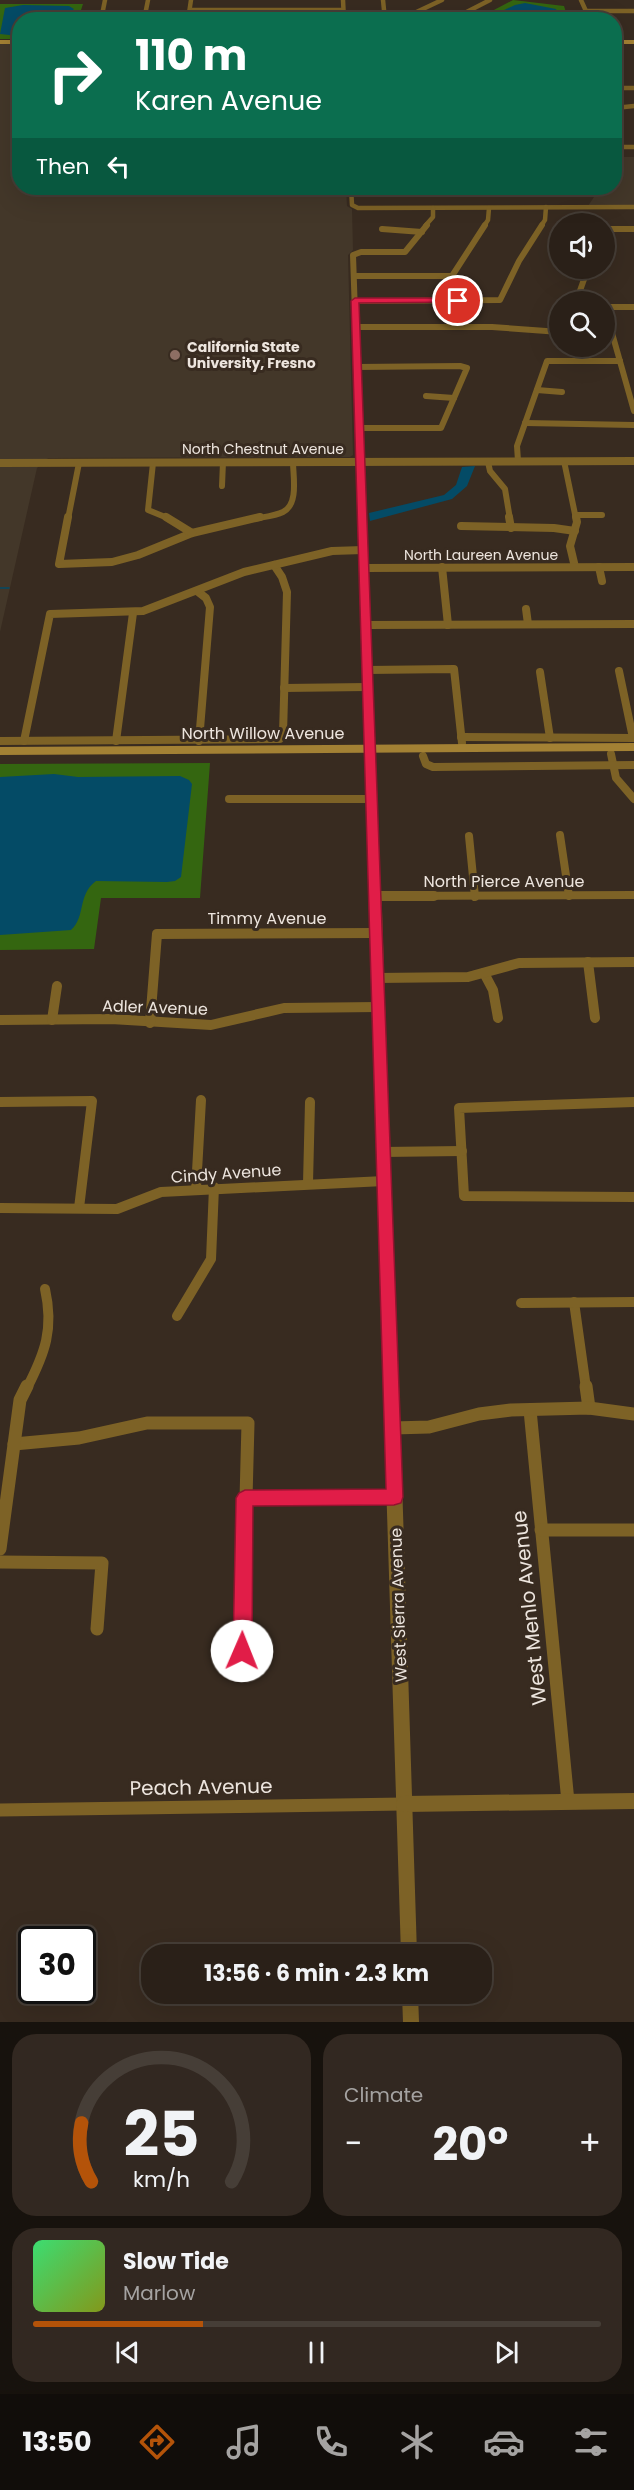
<!DOCTYPE html>
<html lang="en">
<head>
<meta charset="utf-8">
<style>
  body { margin:0; font-family:Poppins,sans-serif; background:#322821; color:#f1f3f6; height:100vh; display:flex; flex-direction:column; font-size:22px; white-space:nowrap }
  * { box-sizing:border-box; margin:0 }
  p { font-size:20px; color:#a5a3a2 }
  .icon { flex:none; width:33px; height:33px; fill:none; stroke:currentColor; stroke-width:2; stroke-linecap:round; stroke-linejoin:round }
  .map { position:relative; height:2022px; overflow:hidden }
  .panel { display:flex; flex-direction:column; gap:12px; padding:12px; background:#17120d; flex:1 }
  .panel>* { flex:none }
  .hud { position:absolute; left:12px; top:12px; width:610px; height:183px; border-radius:24px; box-shadow:0 6px 24px #0002,0 0 0 2px #463e37; background:#0b6e4f; color:#fff; overflow:hidden }
  .controls { position:absolute; left:549px; top:213px; display:grid; gap:12px }
  .controls a { display:grid; place-items:center; width:66px; height:66px; border-radius:50%; background:#2a2018; box-shadow:0 6px 24px #0002,0 0 0 2px #463e37; font-size:30px }
  .speed { position:absolute; left:18px; top:1926px; display:flex; gap:12px; font-size:30px; font-weight:700; text-align:center }
  .speed>* { display:grid; place-content:center; width:78px; height:78px; border-radius:50%; background:#2a2018; box-shadow:0 6px 24px #0002,0 0 0 2px #463e37; line-height:1 }
  .speed .limit { border:3px solid #111; border-radius:9px; background:#fff; color:#111 }
  .pin { position:absolute; display:grid; place-items:center; width:51px; height:51px; color:#fff; margin:-26px; border:3px solid #fff; border-radius:50%; box-shadow:0 2px 6px #0007 }
  .me { position:absolute; width:66px; margin:-33px; rotate:1deg; stroke-linejoin:round; filter:drop-shadow(0 0 4px #0008) }
  .turn { display:flex; align-items:center; gap:21px; height:126px; padding:0 24px; font-size:27px }
  .turn .icon { width:78px; height:78px; stroke-width:2.5 }
  .turn b { display:block; font-size:42px; line-height:51px }
  .then { display:flex; align-items:center; height:57px; padding:0 24px; background:#0003; gap:12px; font-size:22px }
  .big { font-size:45px; font-weight:700; line-height:1.1 }
  .panel .card { flex:1; display:flex; flex-direction:column; justify-content:center; gap:9px; min-width:0; padding:0 21px; border-radius:24px; background:#322821 }
  .panel .dial { align-items:center; gap:0 }
  .dial svg { height:156px; overflow:visible; fill:none; stroke:#463e37; stroke-width:7; stroke-linecap:round; text-anchor:middle }
  .dial text { fill:#f1f3f6; stroke:none }
  .song { display:flex; align-items:center; gap:18px }
  .cover { width:72px; height:72px; border-radius:9px; background:linear-gradient(135deg,hsl(140 70% 55%),hsl(70 70% 35%)) }
  .played { height:6px; border-radius:3px; background:linear-gradient(90deg,#b45309 30%,#463e37 30%) }
  .keys { display:flex; justify-content:space-around; direction:ltr }
  .heat { display:flex; justify-content:space-between; align-items:center; font-size:33px; direction:ltr }
  .panel .tiles { flex:1; display:grid; gap:12px; grid-template-columns:1fr 1fr }
  .card:last-child { grid-column:span 2 }
  .trip { position:absolute; left:141px; top:1944px; width:351px; height:60px; border-radius:24px; background:#2a2018; box-shadow:0 6px 24px #0002,0 0 0 2px #463e37; font-weight:700; line-height:60px; text-align:center }
  .menu { display:flex; height:96px; justify-content:space-around; align-items:center; background:#110d0a; color:#a5a3a2 }
  .menu .icon { width:42px; height:42px }
  .menu .on { color:#b45309 }
  .menu b { font-size:27px; color:#f1f3f6 }
  .map>svg:first-child { display:block }
  .education { fill:#433729 }
  .green { fill:#346610 }
  .water { fill:#044b66 }
  .lines { fill:none; stroke-linecap:round; stroke-linejoin:round }
  .stream { stroke:#044b66; stroke-width:1.5 }
  .minor-far4 { stroke:#7d6226; stroke-width:4.5 }
  .minor-far3 { stroke:#7d6226; stroke-width:6 }
  .minor-far2 { stroke:#7d6226; stroke-width:8 }
  .minor-far1 { stroke:#7d6226; stroke-width:10 }
  .minor { stroke:#7d6226; stroke-width:13 }
  .tertiary-far3 { stroke:#7d6226; stroke-width:8 }
  .tertiary-far2 { stroke:#7d6226; stroke-width:10 }
  .tertiary-far1 { stroke:#7d6226; stroke-width:13 }
  .tertiary { stroke:#7d6226; stroke-width:16 }
  .secondary { fill:#a38134; fill-rule:evenodd }
  .route { fill:#e11d48; stroke:#92132f; stroke-width:1.5 }
  .education-dot { fill:#8d6e63; stroke:#382b20; stroke-width:2 }
  .labels { text-anchor:middle; stroke-width:6; stroke-linejoin:round; paint-order:stroke }
  .far-poi-label { font-size:14px; font-weight:bold; fill:#ede5de; stroke:#382b20; text-anchor:start }
  .far-street-label { font-size:14px; fill:#ede5de; stroke:#382b20 }
  .street-label { font-size:16px; fill:#ede5de; stroke:#382b20 }
  .near-street-label { font-size:20px; fill:#ede5de; stroke:#382b20 }
</style>
</head>
<body>
<div class="map">
<svg width="634" height="2022" viewBox="0 0 634 2022">
  <rect width="100%" height="100%" fill="#382b20"/>
  <g class="education">
    <polygon points="0,43 19,43 20,188 346,188 347,206 352,209 353,250 348,255 353,455 350,457 48,458 37,468 0,632"/>
    <polygon points="615,157 634,157 634,205 588,206 600,188 615,188"/>
  </g>
  <g class="green">
    <polygon points="513,0 564,6 568,19 475,20"/>
    <polygon points="0,4 83,4 78,19 20,20 19,39 0,39"/>
    <polygon points="210,763 200,898 101,898 94,949 0,950 0,764"/>
  </g>
  <g class="water">
    <polygon points="525,3 556,9 561,19 485,19 515,5"/>
    <polygon points="23,5 69,6 74,9 64,19 20,20 19,36 0,34 5,8"/>
    <polygon points="475,466 467,486 452,499 370,521 369,513 444,495 456,485 462,467"/>
    <path d="M54,774L78,777L180,776L189,780L192,784L181,877L175,881L167,882L96,881C77,895 86,917 71,930L0,935V777Z"/>
  </g>
  <g class="lines">
    <polyline class="stream" points="0,588 9,588"/>
    <g class="minor-far4">
      <polyline points="343,0 344,20"/>
      <polyline points="383,0 385,20"/>
      <polyline points="581,0 590,20"/>
      <polyline points="190,10 343,10"/>
      <polyline points="587,11 634,11"/>
      <polyline points="385,17 408,16 442,0"/>
      <polyline points="101,20 105,0"/>
      <polyline points="144,20 148,0"/>
      <polyline points="188,20 191,0"/>
      <polyline points="451,20 490,0"/>
      <polyline points="615,88 634,88"/>
      <polyline points="615,108 634,106"/>
      <polyline points="615,144 618,147 634,147"/>
      <polyline points="351,188 352,205 358,208 634,207"/>
      <polyline points="403,188 567,188"/>
      <polyline points="425,226 433,217 433,208"/>
      <polyline points="484,226 488,220 489,208"/>
      <polyline points="541,226 545,220 546,207"/>
    </g>
    <g class="minor-far3">
      <polyline points="382,229 422,232"/>
      <polyline points="604,238 611,229 634,229"/>
      <polyline points="354,276 452,276 485,225"/>
      <polyline points="355,301 500,300 519,261 542,225"/>
      <polyline points="576,302 588,268"/>
      <polyline points="604,307 634,307"/>
      <polyline points="356,327 492,327 560,332"/>
      <polyline points="604,333 612,333 634,411"/>
      <polyline points="357,367 460,366 467,368 441,428 360,428"/>
      <polyline points="537,390 562,392"/>
      <polyline points="426,396 454,398"/>
      <polyline points="525,423 634,425"/>
      <polyline points="518,461 517,446 547,361 620,361"/>
      <polyline points="564,461 576,519"/>
      <polyline points="488,462 490,471 505,489 510,519"/>
      <polyline points="153,463 148,510 170,519"/>
      <polyline points="222,486 223,462"/>
      <polyline points="575,515 602,515"/>
      <polyline points="68,519 79,463"/>
      <path d="M254,519C263,517 275,516 283,512C299,504 293,476 293,462"/>
      <polyline points="362,519 353,255 361,252 405,252 427,225"/>
    </g>
    <g class="minor-far2">
      <polyline points="68,517 59,564 112,562 138,555 192,533 260,517"/>
      <polyline points="166,517 192,533"/>
      <polyline points="362,517 370,753"/>
      <polyline points="509,517 511,528"/>
      <polyline points="461,526 554,528 575,531"/>
      <polyline points="442,567 448,625"/>
      <polyline points="575,567 570,546 577,522 576,517"/>
      <polyline points="599,567 602,581"/>
      <polyline points="364,568 634,567"/>
      <polyline points="197,591 206,598 210,607 199,741"/>
      <polyline points="526,609 528,624"/>
      <polyline points="366,625 634,624"/>
      <polyline points="367,670 454,669 462,743"/>
      <polyline points="619,671 633,738"/>
      <polyline points="540,672 550,738"/>
      <polyline points="284,688 367,687"/>
      <polyline points="461,737 634,738"/>
      <polyline points="0,741 280,739 283,734 287,592 282,577 274,565"/>
      <polyline points="24,741 50,614 143,611 244,572 332,551 363,550"/>
      <polyline points="116,741 133,613"/>
      <polyline points="611,754 616,778 634,799"/>
      <polyline points="423,756 426,764 433,767 634,765"/>
      <polyline points="229,799 371,799"/>
      <polyline points="560,835 569,896"/>
      <polyline points="469,836 475,897"/>
      <polyline points="375,896 634,895"/>
    </g>
    <g class="minor-far1">
      <polyline points="375,896 434,896"/>
      <polyline points="588,962 595,1018"/>
      <polyline points="484,973 493,990 498,1018"/>
      <polyline points="377,978 468,977 519,963 634,962"/>
      <polyline points="0,1020 111,1019 211,1025 284,1008 378,1007"/>
      <polyline points="52,1020 57,986"/>
      <polyline points="150,1023 157,934 376,933"/>
      <polyline points="0,1102 92,1101 79,1208"/>
      <polyline points="634,1102 459,1108 464,1196 634,1197"/>
      <polyline points="383,1152 462,1151"/>
      <polyline points="308,1183 310,1102"/>
      <polyline points="196,1189 201,1100"/>
      <polyline points="0,1208 117,1209 161,1192 384,1181"/>
      <polyline points="574,1302 586,1388"/>
      <polyline points="521,1303 634,1302"/>
      <polyline points="177,1316 211,1259 214,1187"/>
      <path d="M27,1388C45,1353 54,1329 45,1289"/>
    </g>
    <g class="minor">
      <polyline points="586,1386 589,1408"/>
      <polyline points="530,1410 568,1802"/>
      <polyline points="393,1428 429,1427 479,1414 511,1410 589,1408 634,1414"/>
      <polyline points="14,1444 79,1438 147,1423 248,1423 242,1651"/>
      <polyline points="245,1498 394,1497"/>
      <polyline points="541,1530 634,1530"/>
      <polyline points="0,1549 20,1400 27,1386"/>
      <polyline points="0,1562 102,1563 97,1629"/>
      <polyline points="0,1810 404,1804"/>
    </g>
    <polyline class="tertiary-far3" points="0,463 634,461"/>
    <polyline class="tertiary-far2" points="370,753 375,897"/>
    <polyline class="tertiary-far1" points="375,896 391,1388"/>
    <g class="tertiary">
      <polyline points="391,1386 409,1954"/>
      <polyline points="404,1804 634,1801"/>
      <polyline points="410,1994 411,2022"/>
    </g>
    <g class="secondary">
      <rect x="0" y="40" width="20" height="4"/>
      <rect x="615" y="40" width="19" height="4"/>
      <polygon points="634,743 634,751 0,755 0,747"/>
    </g>
  </g>
  <polygon class="route" points="458,298 461,299 461,302 359,303 403,1497 401,1503 394,1505 253,1506 252,1651 249,1658 242,1660 236,1658 233,1651 236,1498 239,1493 245,1490 386,1489 351,301 355,298"/>
  <circle class="education-dot" cx="175" cy="355" r="6"/>
  <g class="labels">
    <g class="far-poi-label">
      <text x="187" y="352">California State<tspan x="187" dy="16">University, Fresno</tspan></text>
    </g>
    <g class="far-street-label">
      <text x="263" y="454">North Chestnut Avenue</text>
      <text x="481" y="560">North Laureen Avenue</text>
    </g>
    <g class="street-label">
      <text x="263" y="739">North Willow Avenue</text>
      <text x="504" y="887">North Pierce Avenue</text>
      <text x="267" y="924">Timmy Avenue</text>
      <text transform="translate(155 1007) rotate(2)" y="6">Adler Avenue</text>
      <text transform="translate(226 1173) rotate(-4)" y="6">Cindy Avenue</text>
      <text transform="translate(398 1605) rotate(-92)" y="6">West Sierra Avenue</text>
    </g>
    <g class="near-street-label">
      <text transform="translate(529 1608) rotate(-96)" y="7">West Menlo Avenue</text>
      <text transform="translate(201 1787) rotate(-1)" y="7">Peach Avenue</text>
    </g>
  </g>
</svg>
<div class="controls">
<a><svg class="icon" aria-label="sound" viewBox="0 0 24 24"><path d="M4 9h4l5-4v14l-5-4H4zM17 9q2 3 0 6"/></svg></a>
<a><svg class="icon" aria-label="search" viewBox="0 0 24 24"><circle cx="10" cy="10" r="6"/><path d="M15 15l6 6"/></svg></a>
</div>
<div class="speed"><div class="limit">30</div></div>
<div class="pin" style="left:458px;top:301px;background:#d93025"><svg class="icon" aria-label="arrive" viewBox="0 0 24 24"><path d="M6 21V4h12l-3 4 3 4H6"/></svg></div>
<svg class="me" style="left:242px;top:1651px" viewBox="-20 -20 40 40"><circle r="19" fill="#fff"/><path d="M0-13L10 11 0 6-10 11z" fill="#e11d48"/></svg>
<div class="trip">13:56 · 6 min · 2.3 km</div>
<div class="hud">
<div class="turn"><svg class="icon" aria-label="right" viewBox="0 0 24 24"><path d="M7 20v-9h11M14 6l5 5-5 5"/></svg><div><b>110 m</b>Karen Avenue</div></div>
<div class="then">Then<svg class="icon" aria-label="left" viewBox="0 0 24 24"><path d="M17 20v-9H6M10 6l-5 5 5 5"/></svg></div>
</div>
</div>
<section class="panel">
<div class="tiles">
<div class="card dial"><svg viewBox="0 0 100 80">
<path d="M14 69A42 42 0 1 1 86 69"/>
<path d="M14 69A42 42 0 0 1 9 39" stroke="#b45309"/>
<text x="50" y="56" font-size="32" font-weight="700">25</text>
<text x="50" y="72" font-size="11">km/h</text>
</svg></div>
<div class="card"><p>Climate</p>
<div class="heat"><a>−</a><b class="big">20°</b><a>+</a></div>
</div>
<div class="card">
<div class="song"><i class="cover"></i><div><b>Slow Tide</b><p>Marlow</p></div></div>
<div class="played"></div>
<div class="keys"><svg class="icon" aria-label="previous" viewBox="0 0 24 24"><path d="M18 5L8 12l10 7zM5 5v14"/></svg><svg class="icon" aria-label="pause" viewBox="0 0 24 24"><path d="M8 5v14M16 5v14"/></svg><svg class="icon" aria-label="next" viewBox="0 0 24 24"><path d="M6 5l10 7-10 7zM19 5v14"/></svg></div>
</div>
</div>
</section>
<nav class="menu">
<b>13:50</b>
<svg class="icon on" aria-label="directions" viewBox="0 0 24 24"><path d="M12 3l9 9-9 9-9-9zM9 14v-3h6M13 9l2 2-2 2"/></svg>
<svg class="icon" aria-label="music" viewBox="0 0 24 24"><path d="M9 18V5l10-2v13"/><circle cx="6" cy="18" r="3"/><circle cx="16" cy="16" r="3"/></svg>
<svg class="icon" aria-label="phone" viewBox="0 0 24 24"><path d="M5 4h4l2 5-3 2q2 4 5 5l2-3 5 2v4C11 20 4 13 5 4z"/></svg>
<svg class="icon" aria-label="climate" viewBox="0 0 24 24"><path d="M12 3v18M4 7l16 10M4 17L20 7"/></svg>
<svg class="icon" aria-label="car" viewBox="0 0 24 24"><path d="M5 17H2v-5l4-1 3-4h7l3 4 3 1v5h-3M9 17h6M6 11h13"/><circle cx="7" cy="17" r="2"/><circle cx="17" cy="17" r="2"/></svg>
<svg class="icon" aria-label="filters" viewBox="0 0 24 24"><path d="M4 7h16M4 17h16"/><circle cx="9" cy="7" r="2"/><circle cx="15" cy="17" r="2"/></svg>
</nav>
</body>
</html>
